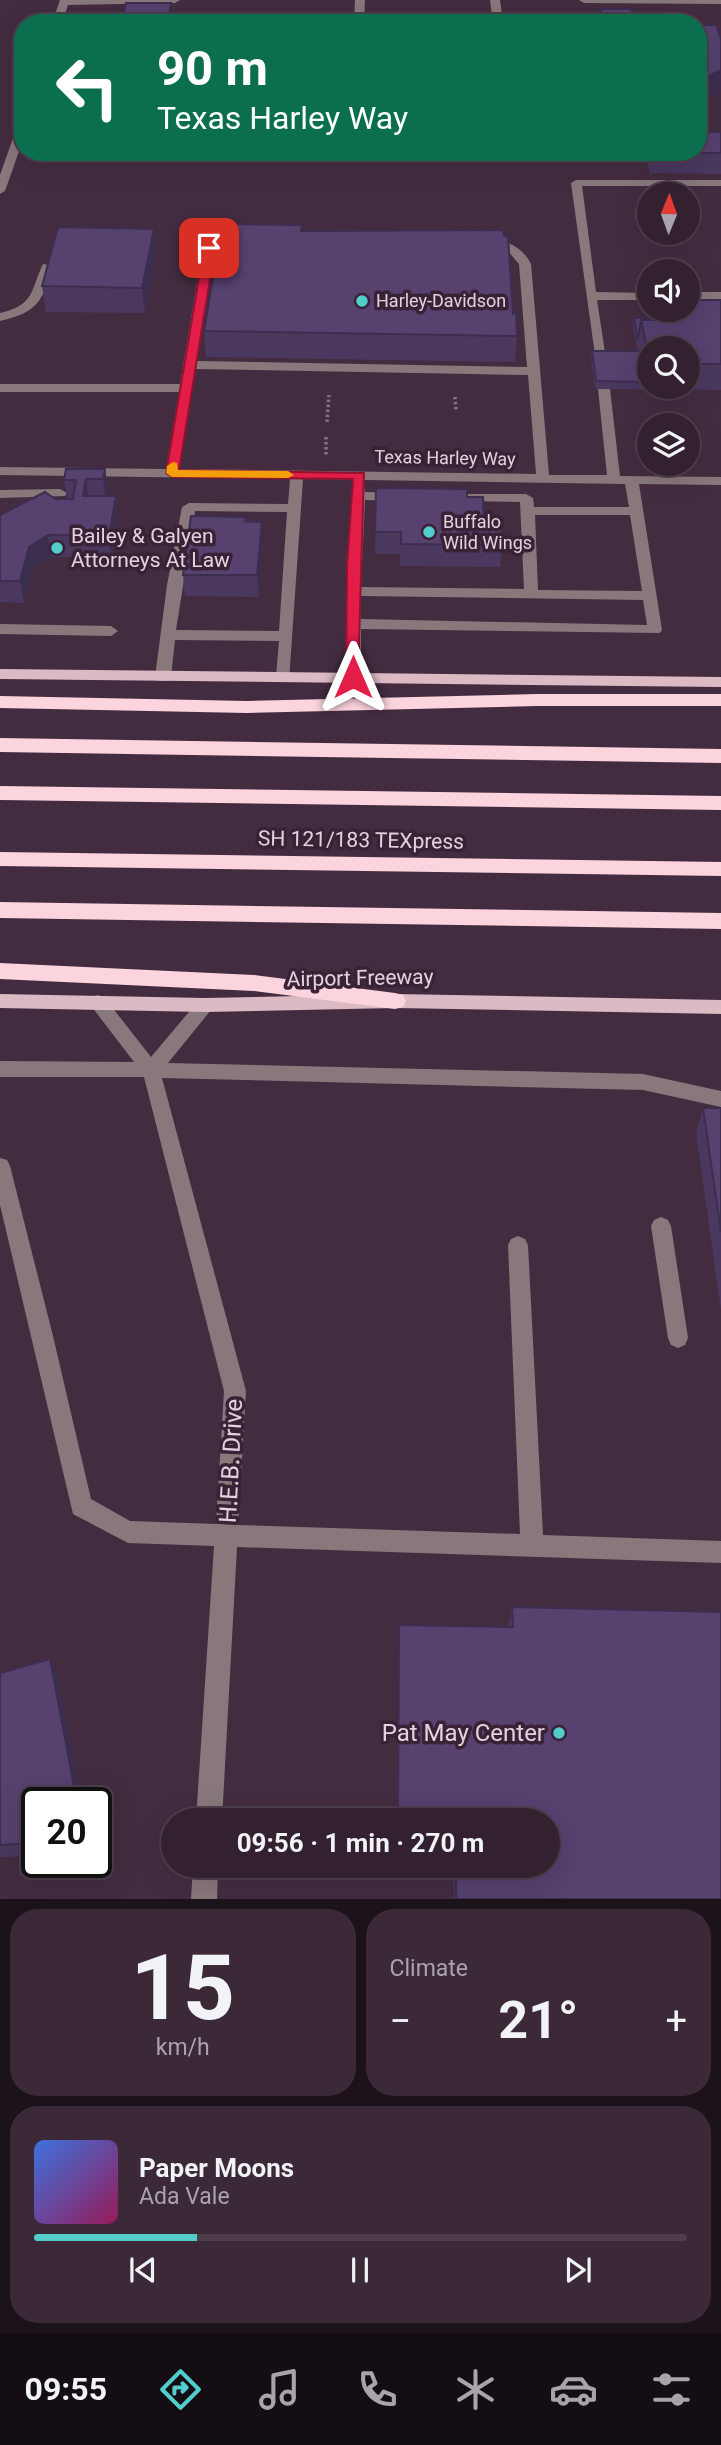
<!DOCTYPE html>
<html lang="en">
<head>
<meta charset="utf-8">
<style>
  body { margin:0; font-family:Roboto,sans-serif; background:#3b2938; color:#f1f3f6; height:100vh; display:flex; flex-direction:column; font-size:26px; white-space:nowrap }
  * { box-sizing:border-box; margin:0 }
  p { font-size:23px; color:#a9a3ab }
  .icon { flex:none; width:38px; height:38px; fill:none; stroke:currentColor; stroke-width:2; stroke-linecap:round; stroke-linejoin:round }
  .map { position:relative; height:1899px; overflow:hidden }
  .details { display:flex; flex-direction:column; gap:10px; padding:10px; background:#1c121a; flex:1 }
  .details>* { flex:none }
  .top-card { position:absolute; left:14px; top:14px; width:693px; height:147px; border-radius:28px; box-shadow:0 7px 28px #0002,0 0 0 2px #4e3e4c; background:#0b6e4f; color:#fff; overflow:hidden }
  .needle { width:46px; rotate:1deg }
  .tools { position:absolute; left:637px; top:182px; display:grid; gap:14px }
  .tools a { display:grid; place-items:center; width:63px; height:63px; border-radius:50%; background:#332130; box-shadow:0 7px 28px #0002,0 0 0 2px #4e3e4c; font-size:35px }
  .speed { position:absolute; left:21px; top:1787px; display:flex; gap:14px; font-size:35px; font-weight:700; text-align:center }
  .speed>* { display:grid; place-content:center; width:91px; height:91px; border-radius:50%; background:#332130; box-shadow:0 7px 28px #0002,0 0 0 2px #4e3e4c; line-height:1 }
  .speed .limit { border:4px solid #111; border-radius:10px; background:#fff; color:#111 }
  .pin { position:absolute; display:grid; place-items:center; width:60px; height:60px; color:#fff; margin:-30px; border-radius:14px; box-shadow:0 4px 10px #0006 }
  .me { position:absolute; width:77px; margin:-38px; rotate:0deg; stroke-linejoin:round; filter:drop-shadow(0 0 5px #0008) }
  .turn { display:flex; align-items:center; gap:24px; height:147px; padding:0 28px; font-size:32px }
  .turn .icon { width:91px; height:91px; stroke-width:2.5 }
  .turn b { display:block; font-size:49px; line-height:60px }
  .big { font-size:52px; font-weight:700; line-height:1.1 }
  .details .tile { flex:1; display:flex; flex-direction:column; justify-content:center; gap:10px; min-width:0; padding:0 24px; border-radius:28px; background:#3b2938 }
  .details .dial { align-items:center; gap:0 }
  .dial b { font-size:91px; line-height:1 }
  .song { display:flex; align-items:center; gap:21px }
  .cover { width:84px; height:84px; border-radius:10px; background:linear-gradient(135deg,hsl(220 70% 55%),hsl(330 70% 35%)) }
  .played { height:7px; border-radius:4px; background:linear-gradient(90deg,#53cdcb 25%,#4e3e4c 25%) }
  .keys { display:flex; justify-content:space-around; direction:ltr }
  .heat { display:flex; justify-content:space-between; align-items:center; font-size:38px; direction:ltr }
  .details .tiles { flex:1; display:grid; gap:10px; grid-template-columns:1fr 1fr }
  .tile:last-child { grid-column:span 2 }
  .trip { position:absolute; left:161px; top:1808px; width:399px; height:70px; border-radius:35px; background:#332130; box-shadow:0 7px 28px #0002,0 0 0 2px #4e3e4c; font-weight:700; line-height:70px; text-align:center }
  .dock { display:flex; height:112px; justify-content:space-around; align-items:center; background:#140d13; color:#a9a3ab }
  .dock .icon { width:49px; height:49px }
  .dock .on { color:#53cdcb }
  .dock b { font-size:32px; color:#f1f3f6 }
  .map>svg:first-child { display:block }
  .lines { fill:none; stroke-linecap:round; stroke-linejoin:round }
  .path { stroke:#857081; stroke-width:3.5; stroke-dasharray:2.5 2.5; stroke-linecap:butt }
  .minor { fill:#88787c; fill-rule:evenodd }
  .major { fill:#dbbac3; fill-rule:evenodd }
  .highway { fill:#fcd4de; fill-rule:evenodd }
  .wall { fill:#4a385f; fill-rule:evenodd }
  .shaded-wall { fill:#3c2e4e }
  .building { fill:#56416f; stroke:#3c2e4e; stroke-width:2 }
  .route { fill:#e11d48; stroke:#92132f; stroke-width:2 }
  .slow { fill:#f59e0b }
  .poi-dot { fill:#53cdcb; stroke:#392235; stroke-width:2.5 }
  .labels { text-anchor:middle; stroke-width:7; stroke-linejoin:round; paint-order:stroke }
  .far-poi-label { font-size:18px; fill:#e1d2de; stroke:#392235; text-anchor:start }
  .far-street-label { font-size:18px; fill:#e1d2de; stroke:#392235 }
  .poi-label { font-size:21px; fill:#e1d2de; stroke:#392235; text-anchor:start }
  .street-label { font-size:21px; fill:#e1d2de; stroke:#392235 }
  .near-street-label { font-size:24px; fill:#e1d2de; stroke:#392235 }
  .near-poi-label { font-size:24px; fill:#e1d2de; stroke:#392235; text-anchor:end }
</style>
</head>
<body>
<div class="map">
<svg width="721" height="1899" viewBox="0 0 721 1899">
  <rect width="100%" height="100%" fill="#442c40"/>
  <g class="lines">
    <g class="path">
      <polyline points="455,397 456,411"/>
      <polyline points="327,422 329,395"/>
      <polyline points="326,437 326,456"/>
    </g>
    <g class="minor">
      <polygon points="60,0 180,0 175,3 68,5 62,23 52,23"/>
      <polygon points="355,0 365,0 364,23 354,23"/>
      <polygon points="490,0 500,0 503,23 493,23"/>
      <polygon points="579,0 721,0 721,4 584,3"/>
      <polygon points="23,121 23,140 5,191 0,194 0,175 18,124"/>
      <polygon points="721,180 721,186 582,186 596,292 649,293 649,300 597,300 606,359 600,363 596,362 571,183 576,180"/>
      <path d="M240,232L244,233V237L221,243L215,249L197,361L527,367L519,264L507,250L482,241L488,238C507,241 522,246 531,264L549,475H607L598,389L604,385L610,389L620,476L721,477V485L639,484L662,630L660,633L361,629V677L358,681H348L345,677L347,565L354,482H364L365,492L400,493L407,497L400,501L365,500L361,587L524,589L520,502L460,501L455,500V494H526L533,498L534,507H629L625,484L303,479L289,681H279L276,677L279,641L175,640L171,677L168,681H158L155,677L167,585L182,507L189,503L288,504L290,479L0,475V467L166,469L179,392H0V384H180L203,248L213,239ZM195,369L528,375L536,474L179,469ZM195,511L287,512L279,631L176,630ZM535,515H630L642,591L538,590ZM361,596L643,600L647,625L361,619Z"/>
      <path d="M43,264L53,266C42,302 38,312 0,321V313C35,305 30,291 43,264Z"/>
      <rect x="688" y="292" width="33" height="8"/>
      <polygon points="60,489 67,493 65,496 0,498 0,490"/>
      <polygon points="0,624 111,626 118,631 111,636 0,634"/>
      <polygon points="98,995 104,997 151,1057 199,1000 211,1000 214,1005 211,1010 168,1063 643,1074 721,1091 721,1107 643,1090 162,1078 246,1391 238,1525 520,1534 508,1245 511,1239 518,1236 525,1239 528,1245 543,1535 721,1541 721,1563 237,1547 222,1820 196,1820 214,1546 128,1543 73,1514 0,1205 0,1158 7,1160 10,1166 53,1336 91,1499 130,1521 216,1524 224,1391 144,1077 0,1077 0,1061 134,1062 92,1007 89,1002 92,997"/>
      <polygon points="661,1217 668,1220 671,1226 688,1338 685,1345 678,1348 671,1345 668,1338 651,1226 654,1220"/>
      <polygon points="193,1866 218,1866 217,1899 191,1899"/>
    </g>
    <g class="major">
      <polygon points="0,669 721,677 721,687 0,679"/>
      <polygon points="0,994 205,998 395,994 721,1000 721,1014 395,1008 205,1012 0,1008"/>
    </g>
    <g class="highway">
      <polygon points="537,694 721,694 721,706 537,706 247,713 0,708 0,696 247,701"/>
      <polygon points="0,738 721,749 721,763 0,752"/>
      <polygon points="0,786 721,796 721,810 0,800"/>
      <polygon points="0,852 721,862 721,876 0,866"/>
      <polygon points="0,902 721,913 721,929 0,918"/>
      <polygon points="0,963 254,975 395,993 403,995 406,1001 403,1007 395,1009 254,991 0,979"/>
    </g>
  </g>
  <g class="wall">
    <polygon points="601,9 635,23 600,23"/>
    <polygon points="172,17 171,23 122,23 122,19"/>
    <polygon points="698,25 716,25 701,102 698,102"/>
    <polygon points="721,132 721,174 650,173 645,152 698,152"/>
    <polygon points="302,231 513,314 517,336 515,362 206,357 204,331"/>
    <polygon points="157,254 145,313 46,312 42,286"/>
    <path d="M721,300V390L595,389L591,359L592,351H638L633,326L634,318H650L652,310H688ZM649,348H688V387H649Z"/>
    <polygon points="105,469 108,490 107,496 116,496 118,518 112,557 51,557 33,568 24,603 0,602 0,515 55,499 67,499 64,480"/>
    <polygon points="376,488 467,497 484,523 502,545 500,567 400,566 400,554 375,554"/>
    <polygon points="246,521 263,543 259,597 185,596 183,575"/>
    <polygon points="703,1108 721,1108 721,1310 696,1133"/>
    <polygon points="512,1607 721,1899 454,1899 453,1866 548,1866 548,1820 397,1820 399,1625 508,1627"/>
    <polygon points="50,1659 57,1673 37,1802 37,1856 0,1857 0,1673"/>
  </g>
  <g class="shaded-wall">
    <polygon points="171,3 172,17 171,23 168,23"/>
    <polygon points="721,70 721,92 701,102 705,78"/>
    <polygon points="154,229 157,254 145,313 142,288"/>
    <polygon points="105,469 108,490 106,501 103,479"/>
    <polygon points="86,479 89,501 83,496"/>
    <polygon points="116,496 118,518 112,557 109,536"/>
    <polygon points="262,522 263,543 259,597 257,575"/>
    <polygon points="48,535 51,557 33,568 24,603 20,581 29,547"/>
    <polygon points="50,1659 57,1673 81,1802 77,1802"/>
  </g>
  <g class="building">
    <polygon points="126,3 171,3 168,19 122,19"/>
    <polygon points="601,9 631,9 635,23 604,23"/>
    <polygon points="698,25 716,25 721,39 721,70 705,78 698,78"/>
    <polygon points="698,132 721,132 721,153 652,153 652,152 698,152"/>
    <polygon points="222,224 302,225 301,231 503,230 504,236 508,236 513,314 516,313 517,336 204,331"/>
    <polygon points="58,227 154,229 142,288 42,286"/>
    <polygon points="688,300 721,300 721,364 688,364 688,348 649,348 649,353 648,353 641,320 657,320 655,310 688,310"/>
    <polygon points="634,318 650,318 651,320 641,320 638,339"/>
    <polygon points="592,351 642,351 645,371 649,371 649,382 596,381"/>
    <polygon points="66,469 105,469 103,479 86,479 83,496 116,496 109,536 48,535 29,547 20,581 0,581 0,515 45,492 55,499 73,499 76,480 64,480"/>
    <polygon points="376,488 467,489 467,497 483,497 484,523 501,524 502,545 401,544 401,532 375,532"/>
    <polygon points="191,516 246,517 245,521 262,522 257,575 183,575"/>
    <polygon points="703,1108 721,1108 721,1232"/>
    <polygon points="512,1607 721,1612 721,1899 456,1899 456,1866 548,1866 548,1820 398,1820 399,1625 513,1627"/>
    <polygon points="50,1659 77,1802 37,1802 37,1843 0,1845 0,1673"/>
  </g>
  <polygon class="route" points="209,245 215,248 179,470 364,473 358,680 348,680 346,677 347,565 353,479 172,477 166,473 204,248"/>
  <polygon class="slow" points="173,462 177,463 178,470 288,471 294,475 288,478 172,477 166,473 167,466"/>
  <g class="poi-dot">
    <circle cx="362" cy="301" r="7"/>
    <circle cx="429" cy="532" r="7"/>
    <circle cx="57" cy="548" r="7"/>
    <circle cx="559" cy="1733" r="7"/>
  </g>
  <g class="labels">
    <g class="far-poi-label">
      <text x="376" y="307">Harley-Davidson</text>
      <text x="443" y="528">Buffalo<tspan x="443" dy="21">Wild Wings</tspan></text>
    </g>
    <g class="far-street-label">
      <text transform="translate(445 458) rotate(1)" y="6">Texas Harley Way</text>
    </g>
    <g class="poi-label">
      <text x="71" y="543">Bailey &amp; Galyen<tspan x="71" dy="24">Attorneys At Law</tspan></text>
    </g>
    <g class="street-label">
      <text transform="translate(361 840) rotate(1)" y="7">SH 121/183 TEXpress</text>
      <text transform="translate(360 978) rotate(-1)" y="7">Airport Freeway</text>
    </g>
    <g class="near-street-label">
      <text transform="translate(231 1461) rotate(-87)" y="8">H.E.B. Drive</text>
    </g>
    <g class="near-poi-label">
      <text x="545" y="1741">Pat May Center</text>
    </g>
  </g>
</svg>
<div class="tools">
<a><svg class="needle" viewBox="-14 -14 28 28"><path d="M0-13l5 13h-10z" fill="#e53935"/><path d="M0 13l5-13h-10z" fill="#a9a3ab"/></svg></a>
<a><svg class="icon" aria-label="sound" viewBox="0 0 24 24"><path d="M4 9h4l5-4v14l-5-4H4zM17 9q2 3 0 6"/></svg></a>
<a><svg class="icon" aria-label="search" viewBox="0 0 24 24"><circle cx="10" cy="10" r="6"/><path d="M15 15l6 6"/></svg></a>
<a><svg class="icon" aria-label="layers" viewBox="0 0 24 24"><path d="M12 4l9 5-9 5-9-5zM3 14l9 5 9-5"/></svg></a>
</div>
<div class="speed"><div class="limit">20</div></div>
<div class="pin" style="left:209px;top:248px;background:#d93025"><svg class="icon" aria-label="arrive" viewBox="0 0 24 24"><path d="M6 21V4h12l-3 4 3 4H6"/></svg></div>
<svg class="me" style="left:353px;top:677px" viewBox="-20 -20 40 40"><path d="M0-17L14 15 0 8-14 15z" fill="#e11d48" stroke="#fff" stroke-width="4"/></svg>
<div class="trip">09:56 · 1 min · 270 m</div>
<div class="top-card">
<div class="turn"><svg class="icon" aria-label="left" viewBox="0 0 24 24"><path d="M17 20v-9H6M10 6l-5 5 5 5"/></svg><div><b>90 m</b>Texas Harley Way</div></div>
</div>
</div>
<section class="details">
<div class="tiles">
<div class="tile dial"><b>15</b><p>km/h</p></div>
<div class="tile"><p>Climate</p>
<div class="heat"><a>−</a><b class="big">21°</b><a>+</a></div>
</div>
<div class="tile">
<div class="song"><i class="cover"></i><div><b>Paper Moons</b><p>Ada Vale</p></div></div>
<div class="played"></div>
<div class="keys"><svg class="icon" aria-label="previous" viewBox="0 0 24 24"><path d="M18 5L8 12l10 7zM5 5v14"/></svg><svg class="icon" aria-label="pause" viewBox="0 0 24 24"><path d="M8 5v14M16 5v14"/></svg><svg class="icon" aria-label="next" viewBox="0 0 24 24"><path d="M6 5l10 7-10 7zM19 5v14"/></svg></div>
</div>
</div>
</section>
<nav class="dock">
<b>09:55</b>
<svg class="icon on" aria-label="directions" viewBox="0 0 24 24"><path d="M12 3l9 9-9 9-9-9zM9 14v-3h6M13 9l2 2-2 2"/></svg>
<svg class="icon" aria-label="music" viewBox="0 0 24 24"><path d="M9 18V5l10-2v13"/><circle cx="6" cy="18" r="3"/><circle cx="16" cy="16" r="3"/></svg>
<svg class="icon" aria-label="phone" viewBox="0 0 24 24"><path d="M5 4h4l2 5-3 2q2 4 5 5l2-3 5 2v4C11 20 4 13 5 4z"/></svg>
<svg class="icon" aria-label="climate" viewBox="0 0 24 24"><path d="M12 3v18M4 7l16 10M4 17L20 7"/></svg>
<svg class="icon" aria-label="car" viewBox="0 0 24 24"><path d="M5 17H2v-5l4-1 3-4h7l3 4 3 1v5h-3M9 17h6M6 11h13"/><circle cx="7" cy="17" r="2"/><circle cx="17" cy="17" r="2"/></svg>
<svg class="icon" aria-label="filters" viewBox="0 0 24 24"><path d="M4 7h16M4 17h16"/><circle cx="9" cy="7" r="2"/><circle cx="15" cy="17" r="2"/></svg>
</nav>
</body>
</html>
